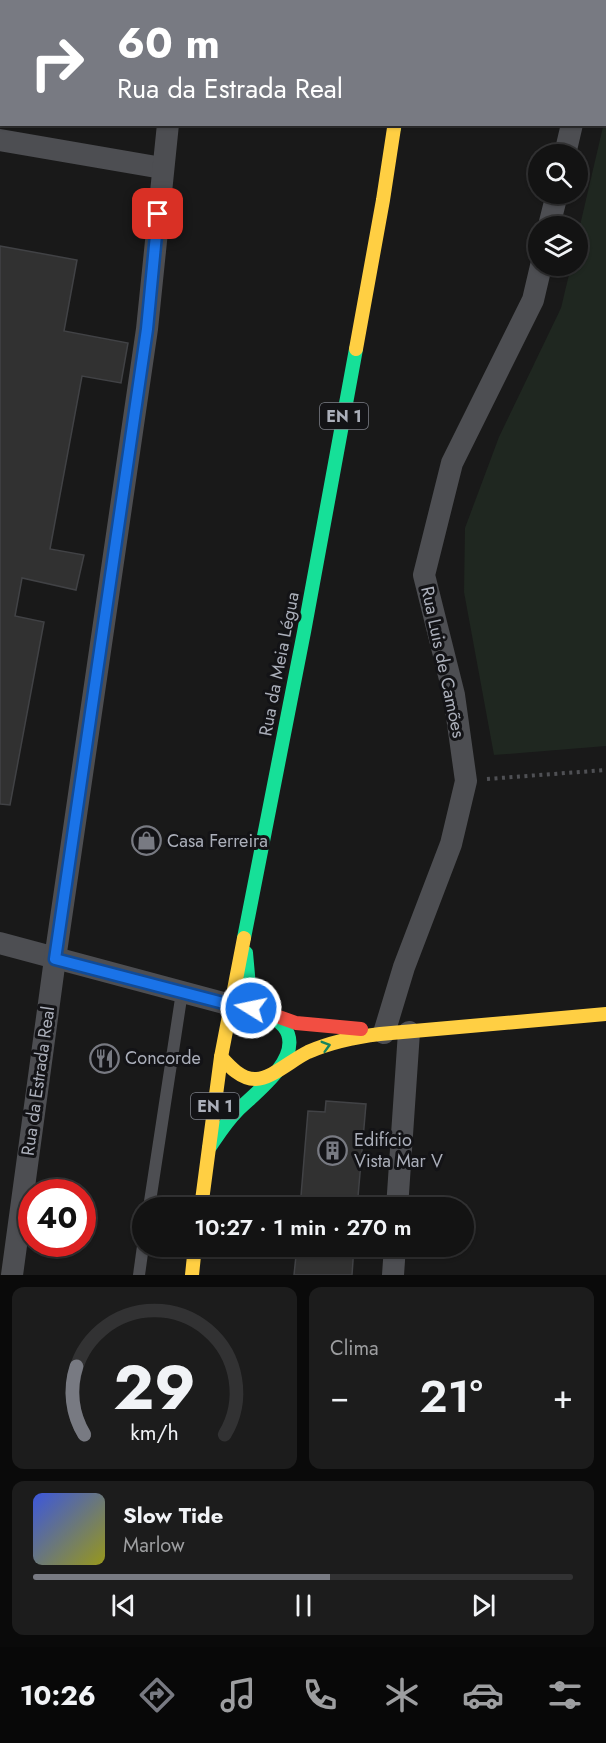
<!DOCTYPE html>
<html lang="pt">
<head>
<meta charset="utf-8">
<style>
  body { margin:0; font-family:Jost,sans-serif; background:#1c1c1c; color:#f1f3f6; height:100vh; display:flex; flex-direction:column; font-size:22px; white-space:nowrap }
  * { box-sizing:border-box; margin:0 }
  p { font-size:20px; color:#9d9ea0 }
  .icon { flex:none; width:33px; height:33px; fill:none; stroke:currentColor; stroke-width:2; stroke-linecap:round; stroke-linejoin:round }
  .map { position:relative; height:1275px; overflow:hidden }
  .side { display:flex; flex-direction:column; gap:12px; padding:12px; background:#0a0a0a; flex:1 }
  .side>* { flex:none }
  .top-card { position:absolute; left:0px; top:0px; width:606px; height:126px; box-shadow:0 2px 4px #0004,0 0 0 2px #323233; background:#787a82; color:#fff; overflow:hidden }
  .fabs { position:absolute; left:528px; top:144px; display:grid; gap:12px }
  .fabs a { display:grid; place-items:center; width:60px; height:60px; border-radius:50%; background:#131313; box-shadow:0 2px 4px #0004,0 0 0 2px #323233; font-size:30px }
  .speed { position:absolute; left:18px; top:1179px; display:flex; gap:12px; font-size:30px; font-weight:700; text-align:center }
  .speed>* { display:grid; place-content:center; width:78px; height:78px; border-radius:50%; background:#131313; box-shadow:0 2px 4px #0004,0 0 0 2px #323233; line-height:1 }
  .speed .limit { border:9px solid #d22; background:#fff; color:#111 }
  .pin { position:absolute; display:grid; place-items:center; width:51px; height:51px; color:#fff; margin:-26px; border-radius:12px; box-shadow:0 3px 9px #0006 }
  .me { position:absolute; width:66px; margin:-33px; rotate:280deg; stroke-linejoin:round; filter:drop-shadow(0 0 4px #0008) }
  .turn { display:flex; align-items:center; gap:21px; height:126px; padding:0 18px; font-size:27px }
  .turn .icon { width:78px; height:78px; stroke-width:2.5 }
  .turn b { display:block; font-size:42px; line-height:51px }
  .big { font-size:45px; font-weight:600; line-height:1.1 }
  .side .card { flex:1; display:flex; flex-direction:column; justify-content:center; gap:9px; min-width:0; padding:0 21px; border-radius:12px; background:#1c1c1c }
  .side .dial { align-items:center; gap:0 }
  .dial svg { height:156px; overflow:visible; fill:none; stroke:#323233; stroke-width:7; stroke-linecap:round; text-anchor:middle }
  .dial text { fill:#f1f3f6; stroke:none }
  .song { display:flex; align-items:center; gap:18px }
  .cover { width:72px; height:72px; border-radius:9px; background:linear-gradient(135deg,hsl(230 70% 55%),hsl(60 70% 35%)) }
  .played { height:6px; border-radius:3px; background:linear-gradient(90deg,#787a82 55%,#323233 55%) }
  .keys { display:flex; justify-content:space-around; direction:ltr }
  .heat { display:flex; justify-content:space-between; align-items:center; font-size:33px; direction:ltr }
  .side .tiles { flex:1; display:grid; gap:12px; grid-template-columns:1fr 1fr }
  .card:last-child { grid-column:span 2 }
  .trip { position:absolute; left:132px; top:1197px; width:342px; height:60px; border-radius:30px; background:#131313; box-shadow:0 2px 4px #0004,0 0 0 2px #323233; font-weight:600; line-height:60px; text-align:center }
  .menu { display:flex; height:96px; justify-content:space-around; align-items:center; background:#080808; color:#9d9ea0 }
  .menu .icon { width:42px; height:42px }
  .menu .on { color:#787a82 }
  .menu b { font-size:27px; color:#f1f3f6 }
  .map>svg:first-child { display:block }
  .green { fill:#1f2720 }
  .building { fill:#313131; stroke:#414245; stroke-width:1.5 }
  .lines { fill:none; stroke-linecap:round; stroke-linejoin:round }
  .path { stroke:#4f5054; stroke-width:4; stroke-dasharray:3 4.5; stroke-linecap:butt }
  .lane { stroke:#4d4e52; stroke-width:12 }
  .street { stroke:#4d4e52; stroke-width:22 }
  .fast { stroke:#16e098; stroke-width:14 }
  .slow { stroke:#ffcf43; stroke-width:14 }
  .jam { stroke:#f24e42; stroke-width:14 }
  .oneway { stroke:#15845e }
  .route-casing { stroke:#114b97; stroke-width:15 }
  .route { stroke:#1a73e8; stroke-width:10 }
  .labels { text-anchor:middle; stroke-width:6; stroke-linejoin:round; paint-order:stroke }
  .shield { fill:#131316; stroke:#7d8089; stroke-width:1.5 }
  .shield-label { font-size:16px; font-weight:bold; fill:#abafba }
  .street-label { font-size:18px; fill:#abafba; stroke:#131316 }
  .poi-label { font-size:18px; fill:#abafba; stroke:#131316; text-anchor:start }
</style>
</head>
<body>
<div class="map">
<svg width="606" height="1275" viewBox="0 0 606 1275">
  <rect width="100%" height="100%" fill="#191919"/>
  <polygon class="green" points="606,114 606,746 494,755 464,592 465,528 499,437 561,308 571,266 578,266 578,234"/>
  <g class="building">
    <polygon points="0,246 77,260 64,331 128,343 121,383 82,376 50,549 84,555 76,590 22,578 15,616 44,622 10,805 0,804"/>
    <polygon points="326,1101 366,1104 357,1208 300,1208 308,1111 325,1112"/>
    <polygon points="297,1246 354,1246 352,1275 294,1275"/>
  </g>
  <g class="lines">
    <polyline class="path" points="487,779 606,770"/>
    <g class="lane">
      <polyline points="149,1208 182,992"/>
      <polyline points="139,1275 143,1246"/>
    </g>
    <g class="street">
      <polyline points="184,2 184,0"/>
      <polyline points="604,5 606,0"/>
      <polyline points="0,140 162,168"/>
      <polyline points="565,154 572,124"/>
      <polyline points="549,226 557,194"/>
      <polyline points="0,943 231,1005"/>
      <polyline points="384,1033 404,967 451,844 466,781 454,695 424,575 452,463 533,300 541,266"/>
      <polyline points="397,1208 409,1032"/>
      <polyline points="12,1275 55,959 147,329 168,124"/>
      <polyline points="393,1275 395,1246"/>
    </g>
    <g class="fast">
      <polyline points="394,128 395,124"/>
      <polyline points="244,938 304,632 356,349"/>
      <path d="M209,1148C218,1135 226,1122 237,1111C254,1094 298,1062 288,1034C283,1019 264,1014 251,1008L246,953"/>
    </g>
    <g class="slow">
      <polyline points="356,349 383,200 394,128"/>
      <path d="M221,1057C230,1067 241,1079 255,1079C270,1080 293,1059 308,1052C331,1042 355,1037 380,1034L606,1014"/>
      <polyline points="201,1208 221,1057 244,938"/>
      <polyline points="192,1275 195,1246"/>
    </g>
    <g class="jam">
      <polyline points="421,0 421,2"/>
      <polyline points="265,1012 296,1023 361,1029"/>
    </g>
  </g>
  <defs><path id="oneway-chevron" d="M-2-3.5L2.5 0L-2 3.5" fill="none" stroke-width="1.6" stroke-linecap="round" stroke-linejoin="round" transform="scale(1.5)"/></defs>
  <use class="oneway" href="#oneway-chevron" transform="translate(326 1046) rotate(-16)"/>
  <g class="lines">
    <defs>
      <polyline id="route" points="158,214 147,329 55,959 231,1005 251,1008"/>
    </defs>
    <use href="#route" class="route-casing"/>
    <use href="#route" class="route"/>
  </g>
  <defs>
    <symbol id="shop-ring" viewBox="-11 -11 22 22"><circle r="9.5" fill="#131316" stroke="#787a82" stroke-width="1.5"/><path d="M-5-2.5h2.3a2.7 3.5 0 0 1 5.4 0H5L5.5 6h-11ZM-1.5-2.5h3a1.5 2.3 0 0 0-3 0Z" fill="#787a82"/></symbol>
    <symbol id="restaurant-ring" viewBox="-11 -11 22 22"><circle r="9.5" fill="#131316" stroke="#787a82" stroke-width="1.5"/><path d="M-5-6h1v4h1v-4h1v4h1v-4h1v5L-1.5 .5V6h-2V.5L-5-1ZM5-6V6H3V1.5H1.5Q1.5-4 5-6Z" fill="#787a82"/></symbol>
    <symbol id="building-ring" viewBox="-11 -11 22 22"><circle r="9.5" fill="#131316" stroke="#787a82" stroke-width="1.5"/><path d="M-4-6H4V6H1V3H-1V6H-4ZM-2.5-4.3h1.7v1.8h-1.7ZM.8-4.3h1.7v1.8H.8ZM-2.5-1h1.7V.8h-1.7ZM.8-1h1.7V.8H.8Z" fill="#787a82"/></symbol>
  </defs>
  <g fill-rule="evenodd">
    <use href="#shop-ring" x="130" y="824" width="33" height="33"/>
    <use href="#restaurant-ring" x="88" y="1042" width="33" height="33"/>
    <use href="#building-ring" x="316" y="1134" width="33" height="33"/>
  </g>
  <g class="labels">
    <g class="shield">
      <rect x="320" y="403" width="48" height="26" rx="4.5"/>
      <rect x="191" y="1093" width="48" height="26" rx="4.5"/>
    </g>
    <g class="shield-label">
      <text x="344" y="422">EN 1</text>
      <text x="215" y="1112">EN 1</text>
    </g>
    <g class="street-label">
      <text transform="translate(443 662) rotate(78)" y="6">Rua Luis de Camões</text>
      <text transform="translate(279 664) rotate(-79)" y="6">Rua da Meia Légua</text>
      <text transform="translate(38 1081) rotate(-82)" y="6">Rua da Estrada Real</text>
    </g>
    <g class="poi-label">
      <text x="167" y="847">Casa Ferreira</text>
      <text x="125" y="1064">Concorde</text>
      <text x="354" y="1146">Edifício<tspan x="354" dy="21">Vista Mar V</tspan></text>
    </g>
  </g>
</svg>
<div class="fabs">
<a><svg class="icon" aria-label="search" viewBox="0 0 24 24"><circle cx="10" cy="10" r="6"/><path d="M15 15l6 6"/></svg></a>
<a><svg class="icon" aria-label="layers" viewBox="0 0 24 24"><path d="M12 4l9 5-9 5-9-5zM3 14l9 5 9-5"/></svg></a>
</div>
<div class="speed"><div class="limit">40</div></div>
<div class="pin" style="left:158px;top:214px;background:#d93025"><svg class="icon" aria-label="arrive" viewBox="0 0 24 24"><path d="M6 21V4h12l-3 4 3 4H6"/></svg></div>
<svg class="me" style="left:251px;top:1008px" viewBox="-20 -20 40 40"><circle r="17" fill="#1a73e8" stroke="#fff" stroke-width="3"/><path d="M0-11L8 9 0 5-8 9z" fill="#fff"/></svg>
<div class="trip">10:27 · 1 min · 270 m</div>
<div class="top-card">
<div class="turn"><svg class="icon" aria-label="right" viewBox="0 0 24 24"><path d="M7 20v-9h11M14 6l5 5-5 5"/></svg><div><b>60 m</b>Rua da Estrada Real</div></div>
</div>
</div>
<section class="side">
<div class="tiles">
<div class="card dial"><svg viewBox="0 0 100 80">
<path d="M14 69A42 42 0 1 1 86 69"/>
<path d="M14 69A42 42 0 0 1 10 34" stroke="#787a82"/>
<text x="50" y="56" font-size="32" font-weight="700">29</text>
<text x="50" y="72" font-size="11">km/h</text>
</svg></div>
<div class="card"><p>Clima</p>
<div class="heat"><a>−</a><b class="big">21°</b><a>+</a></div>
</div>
<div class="card">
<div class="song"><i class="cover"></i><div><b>Slow Tide</b><p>Marlow</p></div></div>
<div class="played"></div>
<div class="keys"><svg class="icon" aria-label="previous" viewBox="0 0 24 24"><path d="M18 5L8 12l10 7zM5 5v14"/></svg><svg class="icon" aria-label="pause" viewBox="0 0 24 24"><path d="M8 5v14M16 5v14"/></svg><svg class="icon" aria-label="next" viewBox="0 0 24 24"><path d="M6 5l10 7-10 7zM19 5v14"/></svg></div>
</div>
</div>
</section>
<nav class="menu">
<b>10:26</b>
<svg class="icon on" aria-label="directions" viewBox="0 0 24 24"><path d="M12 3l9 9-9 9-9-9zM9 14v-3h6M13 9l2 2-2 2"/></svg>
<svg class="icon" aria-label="music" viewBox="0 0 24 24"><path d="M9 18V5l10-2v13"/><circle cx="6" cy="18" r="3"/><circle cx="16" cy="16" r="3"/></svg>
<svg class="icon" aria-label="phone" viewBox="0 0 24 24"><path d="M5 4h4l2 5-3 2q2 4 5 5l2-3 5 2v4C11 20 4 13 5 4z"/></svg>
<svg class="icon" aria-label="climate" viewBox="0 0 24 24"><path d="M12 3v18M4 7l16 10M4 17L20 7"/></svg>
<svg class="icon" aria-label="car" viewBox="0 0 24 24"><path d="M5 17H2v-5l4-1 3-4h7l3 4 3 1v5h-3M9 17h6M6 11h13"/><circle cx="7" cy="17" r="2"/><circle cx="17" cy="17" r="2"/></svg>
<svg class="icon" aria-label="filters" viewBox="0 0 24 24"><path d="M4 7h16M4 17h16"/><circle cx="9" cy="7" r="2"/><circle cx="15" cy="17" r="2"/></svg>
</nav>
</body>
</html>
